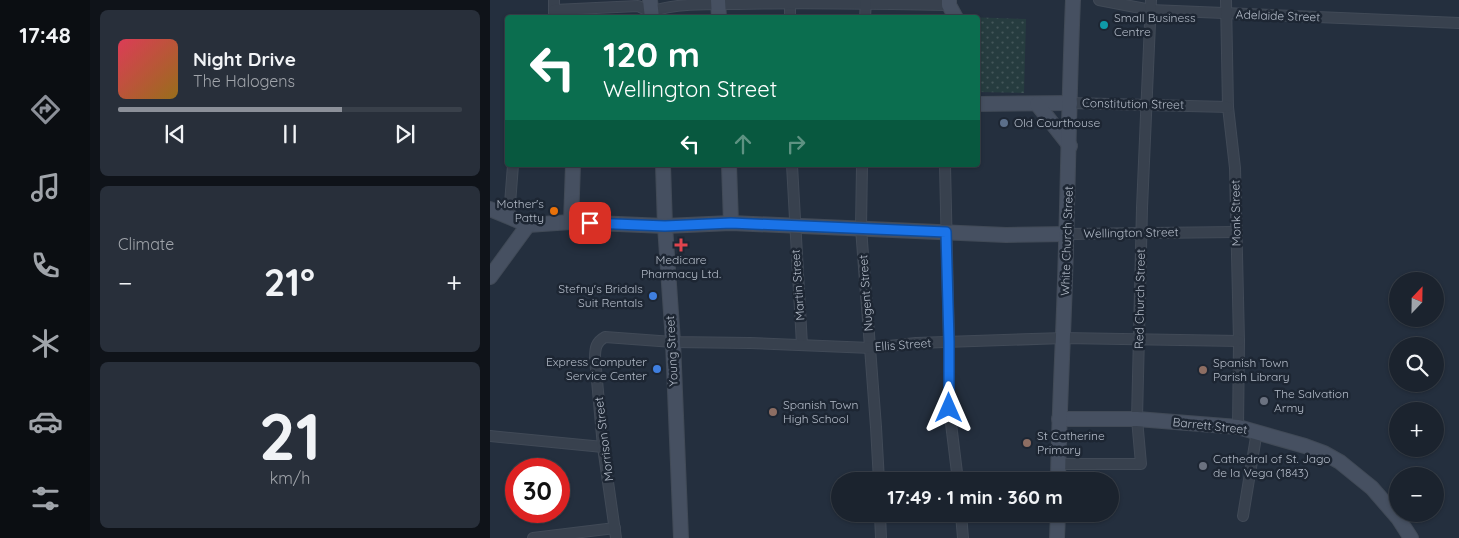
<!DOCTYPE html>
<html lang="en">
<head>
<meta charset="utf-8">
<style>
  body { margin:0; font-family:Quicksand,sans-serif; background:#282f3a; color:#f1f3f6; height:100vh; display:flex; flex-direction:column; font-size:19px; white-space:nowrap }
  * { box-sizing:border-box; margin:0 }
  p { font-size:16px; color:#a0a4aa }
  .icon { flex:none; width:28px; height:28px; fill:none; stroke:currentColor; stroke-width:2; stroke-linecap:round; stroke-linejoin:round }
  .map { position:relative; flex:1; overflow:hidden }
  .drawer { display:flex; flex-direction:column; gap:10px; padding:10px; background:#0f1319; width:400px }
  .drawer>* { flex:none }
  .guide { position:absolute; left:15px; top:15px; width:475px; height:152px; border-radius:5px; box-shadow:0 1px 4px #0004,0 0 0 1px #39404a; background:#0b6e4f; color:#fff; overflow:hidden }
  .needle { width:32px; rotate:22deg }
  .controls { position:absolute; left:899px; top:272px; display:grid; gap:10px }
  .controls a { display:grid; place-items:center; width:55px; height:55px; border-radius:50%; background:#1b232e; box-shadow:0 1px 4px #0004,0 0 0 1px #39404a; font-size:25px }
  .speed { position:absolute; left:15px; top:458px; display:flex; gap:10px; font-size:25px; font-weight:700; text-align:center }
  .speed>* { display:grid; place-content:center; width:65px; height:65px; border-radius:50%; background:#1b232e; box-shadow:0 1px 4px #0004,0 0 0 1px #39404a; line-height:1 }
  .speed .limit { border:8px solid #d22; background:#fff; color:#111 }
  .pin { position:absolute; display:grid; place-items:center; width:42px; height:42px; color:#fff; margin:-21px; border-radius:10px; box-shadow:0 2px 8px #0006 }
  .me { position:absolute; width:55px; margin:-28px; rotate:0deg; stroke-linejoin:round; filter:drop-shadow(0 0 4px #0008) }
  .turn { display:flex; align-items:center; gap:18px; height:105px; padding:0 15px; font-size:22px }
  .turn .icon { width:65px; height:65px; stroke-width:2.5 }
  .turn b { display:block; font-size:35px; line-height:42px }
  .lanes { display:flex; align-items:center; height:48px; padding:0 15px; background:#0003; justify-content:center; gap:25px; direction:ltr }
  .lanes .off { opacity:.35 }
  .big { font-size:38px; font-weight:700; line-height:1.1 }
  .drawer .card { flex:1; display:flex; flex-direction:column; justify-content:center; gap:8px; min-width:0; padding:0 18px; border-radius:8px; background:#282f3a }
  .drawer .dial { align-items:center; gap:0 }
  .dial b { font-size:65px; line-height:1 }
  .song { display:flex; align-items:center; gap:15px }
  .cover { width:60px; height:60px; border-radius:8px; background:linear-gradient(135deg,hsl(350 70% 55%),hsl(40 70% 35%)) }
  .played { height:5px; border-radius:2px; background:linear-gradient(90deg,#8c9099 65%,#39404a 65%) }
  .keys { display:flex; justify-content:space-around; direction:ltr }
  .heat { display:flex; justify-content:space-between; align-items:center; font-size:28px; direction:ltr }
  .trip { position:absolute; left:341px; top:472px; width:288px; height:50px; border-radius:25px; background:#1b232e; box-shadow:0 1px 4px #0004,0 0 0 1px #39404a; font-weight:700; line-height:50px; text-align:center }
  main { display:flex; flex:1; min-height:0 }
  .menu { display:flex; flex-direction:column; width:90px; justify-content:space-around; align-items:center; background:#0b0e12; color:#a0a4aa }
  .menu .icon { width:35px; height:35px }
  .menu .active { color:#8c9099 }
  .menu b { font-size:22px; color:#f1f3f6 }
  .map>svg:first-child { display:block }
  .park { fill:url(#park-dots) }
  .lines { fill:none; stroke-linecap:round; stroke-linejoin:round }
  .street-casing { stroke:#414a57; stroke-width:12 }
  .secondary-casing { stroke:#414a57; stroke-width:16 }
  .street { stroke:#38414e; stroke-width:10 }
  .secondary { stroke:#465061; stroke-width:14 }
  .route-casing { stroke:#114b97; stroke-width:12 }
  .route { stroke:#1a73e8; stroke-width:9 }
  .culture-dot { fill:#0f9aa8; stroke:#1d2633; stroke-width:2 }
  .service-dot { fill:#5c6f8a; stroke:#1d2633; stroke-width:2 }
  .food-dot { fill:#e8710a; stroke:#1d2633; stroke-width:2 }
  .health-dot { fill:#e0444e; stroke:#1d2633; stroke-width:2 }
  .shop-dot { fill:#3f7fe0; stroke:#1d2633; stroke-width:2 }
  .education-dot { fill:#8d6e63; stroke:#1d2633; stroke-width:2 }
  .worship-dot { fill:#6b7280; stroke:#1d2633; stroke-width:2 }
  .labels { text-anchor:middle; stroke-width:5; stroke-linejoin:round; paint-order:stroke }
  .street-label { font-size:12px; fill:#b4bcc9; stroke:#1d2633 }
  .poi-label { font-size:12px; fill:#b4bcc9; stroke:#1d2633; text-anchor:start }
</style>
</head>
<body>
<main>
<nav class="menu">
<b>17:48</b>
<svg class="icon active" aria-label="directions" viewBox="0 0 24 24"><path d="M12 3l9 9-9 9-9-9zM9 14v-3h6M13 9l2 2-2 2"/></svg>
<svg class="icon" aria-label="music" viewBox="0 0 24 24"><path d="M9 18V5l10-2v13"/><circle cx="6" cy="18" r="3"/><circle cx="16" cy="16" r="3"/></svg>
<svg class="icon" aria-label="phone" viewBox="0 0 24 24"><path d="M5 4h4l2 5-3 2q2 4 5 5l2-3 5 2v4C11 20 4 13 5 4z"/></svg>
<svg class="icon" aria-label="climate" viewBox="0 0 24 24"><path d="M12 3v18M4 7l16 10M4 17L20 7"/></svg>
<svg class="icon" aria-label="car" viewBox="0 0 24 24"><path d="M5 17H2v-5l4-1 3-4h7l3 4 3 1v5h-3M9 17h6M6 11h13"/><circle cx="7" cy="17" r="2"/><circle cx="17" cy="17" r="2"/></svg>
<svg class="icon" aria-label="filters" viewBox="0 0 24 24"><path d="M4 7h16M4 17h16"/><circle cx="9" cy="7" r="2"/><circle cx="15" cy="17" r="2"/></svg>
</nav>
<section class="drawer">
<div class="card">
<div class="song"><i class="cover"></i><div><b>Night Drive</b><p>The Halogens</p></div></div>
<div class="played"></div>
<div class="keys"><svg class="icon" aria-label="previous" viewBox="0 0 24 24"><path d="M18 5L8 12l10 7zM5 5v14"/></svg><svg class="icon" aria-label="pause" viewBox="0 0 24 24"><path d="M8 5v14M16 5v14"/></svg><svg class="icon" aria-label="next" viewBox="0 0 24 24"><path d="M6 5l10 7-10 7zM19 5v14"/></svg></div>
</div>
<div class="card"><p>Climate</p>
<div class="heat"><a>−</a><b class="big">21°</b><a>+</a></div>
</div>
<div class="card dial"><b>21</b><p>km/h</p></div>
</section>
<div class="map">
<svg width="969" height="538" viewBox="0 0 969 538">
  <defs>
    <pattern id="park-dots" width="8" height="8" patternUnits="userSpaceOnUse" patternTransform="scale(1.25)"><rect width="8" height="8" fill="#263c3f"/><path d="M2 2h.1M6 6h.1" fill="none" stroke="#435659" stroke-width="1.8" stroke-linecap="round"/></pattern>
  </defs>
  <rect width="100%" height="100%" fill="#242f3e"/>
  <polygon class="park" points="476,17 536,19 534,93 488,92 488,18"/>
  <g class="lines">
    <defs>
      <g id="street">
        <polyline points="64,0 64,18"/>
        <polyline points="300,0 300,18"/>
        <polyline points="609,0 661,10 969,23"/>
        <polyline points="736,0 738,107 745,168 749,341 748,427"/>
        <path d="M64,10L148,6L161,12C183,3 224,4 248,4C319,2 389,4 459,5"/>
        <polyline points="375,18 376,0"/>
        <polyline points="580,103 738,107"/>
        <polyline points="302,165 312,345"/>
        <polyline points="372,165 371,228 386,427 389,481"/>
        <polyline points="455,165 459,342 459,407 468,481"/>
        <polyline points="19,217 23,165"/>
        <polyline points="577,234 746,232"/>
        <polyline points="0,436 113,447"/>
        <polyline points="568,464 651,464 647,419 652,208 661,0"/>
        <polyline points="390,514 391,538"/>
        <polyline points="471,514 473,538"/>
        <polyline points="753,516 767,431"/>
        <polyline points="43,538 125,528"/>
        <path d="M126,538L113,447L105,358C105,348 106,342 115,337L183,342L260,343L381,348L426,343L574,338L749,341"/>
      </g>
      <g id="secondary">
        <polyline points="160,0 162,18"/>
        <polyline points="228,0 229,18"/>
        <polyline points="459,0 459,5 466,18"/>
        <polyline points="488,104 580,103"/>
        <polyline points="547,104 580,146"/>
        <polyline points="173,165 175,226 183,342 191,538"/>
        <polyline points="239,165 241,223"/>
        <polyline points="0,209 38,225 81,222 175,226 241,223 516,235 577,234"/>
        <polyline points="81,222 83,165"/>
        <polyline points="0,277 38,225"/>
        <polyline points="569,419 647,419 748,427 815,446 834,453 850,462 882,488 908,518 921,538"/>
        <path d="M568,481C569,414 573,347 575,280C578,187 579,93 583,0"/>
        <polyline points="567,538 568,514"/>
      </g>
    </defs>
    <use href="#street" class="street-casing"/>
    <use href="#secondary" class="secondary-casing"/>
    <use href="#street" class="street"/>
    <use href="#secondary" class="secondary"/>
  </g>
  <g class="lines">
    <defs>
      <polyline id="route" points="100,223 175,226 241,223 456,232 459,342 459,408"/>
    </defs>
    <use href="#route" class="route-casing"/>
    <use href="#route" class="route"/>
  </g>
  <circle class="culture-dot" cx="614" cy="25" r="5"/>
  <circle class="service-dot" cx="514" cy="123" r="5"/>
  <circle class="food-dot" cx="64" cy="211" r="5"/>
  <path class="health-dot" d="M188.5 237.5h5v5h5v5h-5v5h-5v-5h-5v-5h5z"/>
  <g class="shop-dot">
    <circle cx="163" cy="296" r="5"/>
    <circle cx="167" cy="369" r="5"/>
  </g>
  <g class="education-dot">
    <circle cx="713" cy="370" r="5"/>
    <circle cx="283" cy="412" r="5"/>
    <circle cx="537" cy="443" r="5"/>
  </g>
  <g class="worship-dot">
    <circle cx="774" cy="401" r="5"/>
    <circle cx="713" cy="466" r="5"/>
  </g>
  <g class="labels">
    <g class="street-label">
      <text transform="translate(788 16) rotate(2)" y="4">Adelaide Street</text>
      <text transform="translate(643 104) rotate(1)" y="4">Constitution Street</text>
      <text transform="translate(746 213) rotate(-91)" y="4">Monk Street</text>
      <text transform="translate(641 233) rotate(-1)" y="4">Wellington Street</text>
      <text transform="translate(577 241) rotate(-88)" y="4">White Church Street</text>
      <text transform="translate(308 285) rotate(-94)" y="4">Martin Street</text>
      <text transform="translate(376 293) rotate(-94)" y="4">Nugent Street</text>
      <text transform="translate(650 299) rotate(-89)" y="4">Red Church Street</text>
      <text transform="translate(413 345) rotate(-4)" y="4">Ellis Street</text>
      <text transform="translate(182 351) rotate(-93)" y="4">Young Street</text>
      <text transform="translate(720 426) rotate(6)" y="4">Barrett Street</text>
      <text transform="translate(114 439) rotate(-97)" y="4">Morrison Street</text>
    </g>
    <g class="poi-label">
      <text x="624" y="22">Small Business<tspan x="624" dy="14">Centre</tspan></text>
      <text x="524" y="127">Old Courthouse</text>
      <text x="54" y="208" text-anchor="end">Mother's<tspan x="54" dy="14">Patty</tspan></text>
      <text x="191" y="264" text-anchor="middle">Medicare<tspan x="191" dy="14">Pharmacy Ltd.</tspan></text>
      <text x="153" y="293" text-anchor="end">Stefny's Bridals<tspan x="153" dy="14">Suit Rentals</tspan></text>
      <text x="157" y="366" text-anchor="end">Express Computer<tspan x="157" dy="14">Service Center</tspan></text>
      <text x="723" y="367">Spanish Town<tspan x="723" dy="14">Parish Library</tspan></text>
      <text x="784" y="398">The Salvation<tspan x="784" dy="14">Army</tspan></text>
      <text x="293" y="409">Spanish Town<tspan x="293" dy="14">High School</tspan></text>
      <text x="547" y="440">St Catherine<tspan x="547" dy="14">Primary</tspan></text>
      <text x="723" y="463">Cathedral of St. Jago<tspan x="723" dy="14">de la Vega (1843)</tspan></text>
    </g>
  </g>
</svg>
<div class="controls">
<a><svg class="needle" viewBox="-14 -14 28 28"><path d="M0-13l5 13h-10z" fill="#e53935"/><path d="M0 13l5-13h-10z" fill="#a0a4aa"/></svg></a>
<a><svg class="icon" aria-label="search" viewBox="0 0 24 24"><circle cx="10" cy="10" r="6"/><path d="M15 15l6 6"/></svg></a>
<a>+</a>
<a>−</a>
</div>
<div class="speed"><div class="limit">30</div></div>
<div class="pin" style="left:100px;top:223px;background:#d93025"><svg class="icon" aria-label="arrive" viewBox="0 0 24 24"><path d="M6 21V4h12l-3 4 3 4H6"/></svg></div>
<svg class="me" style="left:459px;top:408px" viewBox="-20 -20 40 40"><path d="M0-17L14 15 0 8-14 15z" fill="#1a73e8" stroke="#fff" stroke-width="4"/></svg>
<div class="trip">17:49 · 1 min · 360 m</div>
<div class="guide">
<div class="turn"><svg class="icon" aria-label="left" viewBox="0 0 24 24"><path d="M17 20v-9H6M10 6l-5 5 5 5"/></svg><div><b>120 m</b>Wellington Street</div></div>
<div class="lanes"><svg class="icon" aria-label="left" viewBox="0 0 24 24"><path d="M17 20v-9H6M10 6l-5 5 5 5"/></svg><svg class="icon off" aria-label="ahead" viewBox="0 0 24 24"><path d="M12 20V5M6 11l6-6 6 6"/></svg><svg class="icon off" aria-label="right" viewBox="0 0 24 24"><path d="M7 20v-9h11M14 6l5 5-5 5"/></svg></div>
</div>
</div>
</main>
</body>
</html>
